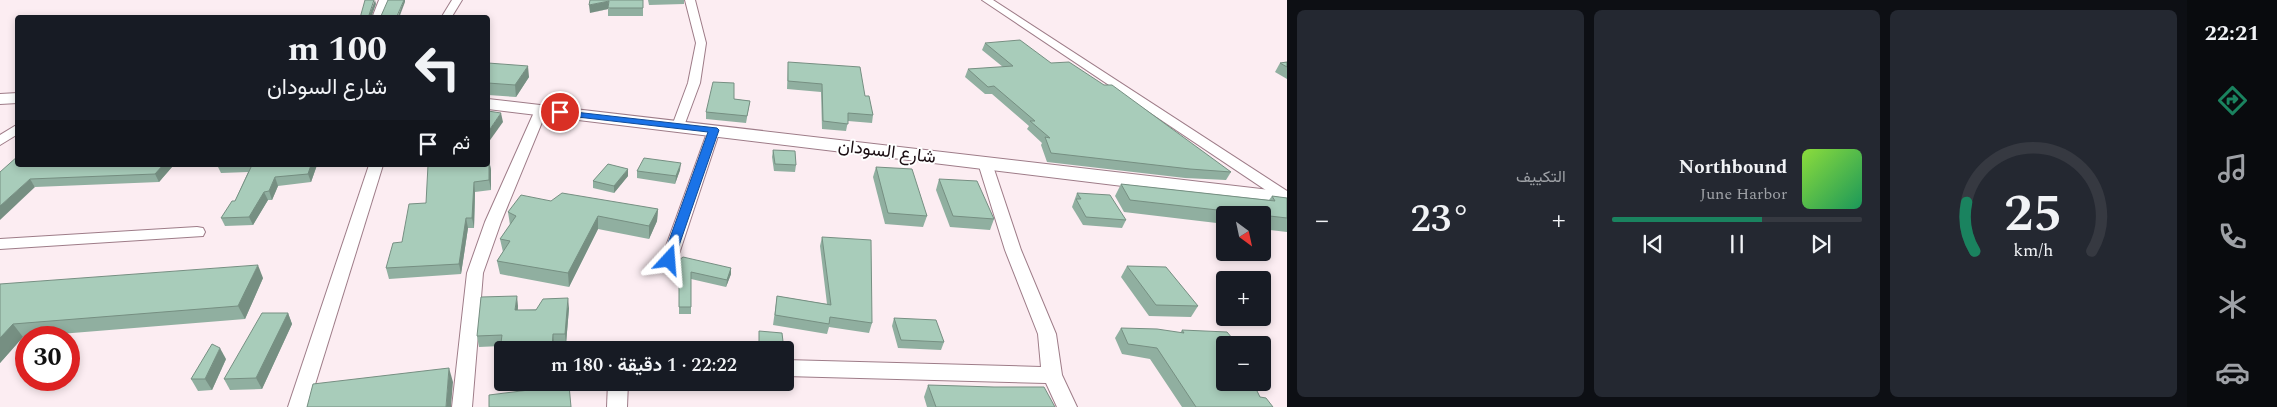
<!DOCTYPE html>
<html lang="ar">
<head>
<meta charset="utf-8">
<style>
  body { margin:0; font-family:Spectral,Vazirmatn,serif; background:#242831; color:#f1f3f6; direction:rtl; height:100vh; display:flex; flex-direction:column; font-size:19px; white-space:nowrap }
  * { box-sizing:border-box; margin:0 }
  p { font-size:16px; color:#9ea1a6 }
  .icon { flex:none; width:28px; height:28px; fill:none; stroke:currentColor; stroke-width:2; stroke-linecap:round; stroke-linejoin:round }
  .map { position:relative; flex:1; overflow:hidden; direction:ltr }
  .sheet { display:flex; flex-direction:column; gap:10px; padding:10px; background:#0d0f14; width:900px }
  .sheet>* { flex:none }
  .hud { position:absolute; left:15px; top:15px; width:475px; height:152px; border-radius:5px; box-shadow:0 2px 8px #0003; direction:rtl; background:#171b24; color:#f1f3f6; overflow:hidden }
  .needle { width:32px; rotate:147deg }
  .fabs { position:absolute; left:1216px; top:206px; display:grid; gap:10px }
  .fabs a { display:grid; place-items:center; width:55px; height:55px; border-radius:5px; background:#171b24; box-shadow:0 2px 8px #0003; font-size:25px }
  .speed { position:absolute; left:15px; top:326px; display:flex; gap:10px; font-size:25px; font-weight:700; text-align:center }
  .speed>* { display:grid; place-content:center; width:65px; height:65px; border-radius:50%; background:#171b24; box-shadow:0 2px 8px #0003; line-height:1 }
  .speed .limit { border:8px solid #d22; background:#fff; color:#111 }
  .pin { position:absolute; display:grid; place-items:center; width:42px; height:42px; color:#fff; margin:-21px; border:2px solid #fff; border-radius:50%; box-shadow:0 1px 5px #0007 }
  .me { position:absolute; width:55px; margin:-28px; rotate:19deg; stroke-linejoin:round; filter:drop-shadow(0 0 4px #0008) }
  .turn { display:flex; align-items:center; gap:18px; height:105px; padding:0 20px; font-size:22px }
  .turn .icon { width:65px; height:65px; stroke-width:2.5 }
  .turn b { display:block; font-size:35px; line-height:42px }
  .then { display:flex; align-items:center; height:48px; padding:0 20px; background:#0003; gap:10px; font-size:19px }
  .big { font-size:38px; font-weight:600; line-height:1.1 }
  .sheet .widget { flex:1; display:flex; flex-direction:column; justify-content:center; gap:8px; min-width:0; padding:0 18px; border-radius:8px; background:#242831 }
  .sheet .dial { align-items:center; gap:0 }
  .dial svg { height:130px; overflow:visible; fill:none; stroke:#363941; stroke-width:7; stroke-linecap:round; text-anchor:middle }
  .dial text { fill:#f1f3f6; stroke:none }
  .song { display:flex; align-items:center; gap:15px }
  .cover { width:60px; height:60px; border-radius:8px; background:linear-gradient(135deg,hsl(90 70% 55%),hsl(150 70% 35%)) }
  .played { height:5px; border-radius:2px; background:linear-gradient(90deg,#1a835f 60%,#363941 60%) }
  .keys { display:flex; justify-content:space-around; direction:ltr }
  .heat { display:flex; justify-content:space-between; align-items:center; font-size:28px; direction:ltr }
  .sheet .tiles { flex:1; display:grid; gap:10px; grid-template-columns:repeat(3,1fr) }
  .trip { position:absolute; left:494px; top:341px; width:300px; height:50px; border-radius:5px; background:#171b24; box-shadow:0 2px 8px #0003; font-weight:600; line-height:50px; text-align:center; direction:rtl }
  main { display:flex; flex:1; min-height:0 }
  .tabs { display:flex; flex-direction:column; width:90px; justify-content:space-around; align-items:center; background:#090b0e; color:#9ea1a6 }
  .tabs .icon { width:35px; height:35px }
  .tabs .on { color:#1a835f }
  .tabs b { font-size:22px; color:#f1f3f6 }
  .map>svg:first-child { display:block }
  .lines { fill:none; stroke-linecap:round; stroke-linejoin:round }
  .minor-casing { stroke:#9e7c88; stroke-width:2 }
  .secondary-casing { stroke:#9e7c88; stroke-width:2 }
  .minor { fill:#fff; fill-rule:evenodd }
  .secondary { fill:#fff; fill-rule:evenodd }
  .wall { fill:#90afa0 }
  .shaded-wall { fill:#768f82 }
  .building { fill:#a8ccba; stroke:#768f82 }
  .route { fill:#1a73e8; stroke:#114b97 }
  .labels { text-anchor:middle; stroke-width:4; stroke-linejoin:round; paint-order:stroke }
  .street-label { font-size:18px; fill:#1a0d12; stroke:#fff }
</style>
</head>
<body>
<main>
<nav class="tabs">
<b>22:21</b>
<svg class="icon on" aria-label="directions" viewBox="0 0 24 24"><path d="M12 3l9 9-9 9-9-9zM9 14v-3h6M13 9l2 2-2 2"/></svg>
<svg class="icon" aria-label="music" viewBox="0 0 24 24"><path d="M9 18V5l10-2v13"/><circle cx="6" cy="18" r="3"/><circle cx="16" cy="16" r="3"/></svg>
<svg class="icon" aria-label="phone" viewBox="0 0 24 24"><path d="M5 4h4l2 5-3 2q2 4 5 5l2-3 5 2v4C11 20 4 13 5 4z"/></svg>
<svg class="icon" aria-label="climate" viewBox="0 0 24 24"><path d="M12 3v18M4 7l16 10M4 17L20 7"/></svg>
<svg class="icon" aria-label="car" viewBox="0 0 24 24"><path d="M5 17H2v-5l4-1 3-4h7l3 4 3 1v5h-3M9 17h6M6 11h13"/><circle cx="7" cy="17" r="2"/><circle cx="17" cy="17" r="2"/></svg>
</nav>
<section class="sheet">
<div class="tiles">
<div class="widget dial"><svg viewBox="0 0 100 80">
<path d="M14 69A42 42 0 1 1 86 69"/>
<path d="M14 69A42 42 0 0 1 9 39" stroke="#1a835f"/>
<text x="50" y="56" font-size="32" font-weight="700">25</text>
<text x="50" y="72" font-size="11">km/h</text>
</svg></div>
<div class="widget">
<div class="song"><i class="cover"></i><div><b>Northbound</b><p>June Harbor</p></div></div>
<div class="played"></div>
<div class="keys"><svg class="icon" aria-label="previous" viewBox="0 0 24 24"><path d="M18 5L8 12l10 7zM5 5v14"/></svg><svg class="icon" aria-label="pause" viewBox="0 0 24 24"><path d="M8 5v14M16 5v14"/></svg><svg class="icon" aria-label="next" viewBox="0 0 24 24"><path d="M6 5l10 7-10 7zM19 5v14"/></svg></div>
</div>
<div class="widget"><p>التكييف</p>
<div class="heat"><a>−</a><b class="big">23°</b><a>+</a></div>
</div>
</div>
</section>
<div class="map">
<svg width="1287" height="407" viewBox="0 0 1287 407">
  <rect width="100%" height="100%" fill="#fcedf2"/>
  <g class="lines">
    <defs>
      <g id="minor">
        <polygon points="379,0 389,0 382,18 372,18"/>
        <polygon points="452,0 462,0 451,18 441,18"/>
        <polygon points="685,0 695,0 706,43 700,83 684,126 678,130 672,126 688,83 696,43"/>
        <polygon points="982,0 993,0 1287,191 1287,202 1282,201"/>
        <polygon points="541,106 547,110 501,222 483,273 472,407 452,407 467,273 485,222 535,110"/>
        <polygon points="18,124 18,134 0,145 0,135"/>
        <polygon points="714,126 720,130 677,260 675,264 669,266 663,264 661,260 708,130"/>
        <polygon points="985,159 992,163 1021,250 1056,334 1062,375 1077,407 1057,407 1046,383 785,376 785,360 1041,367 1038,334 1005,250 978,163"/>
        <polygon points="369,165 383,165 308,407 288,407"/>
        <polygon points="197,227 203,228 205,232 203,236 0,249 0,239"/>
        <polygon points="608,382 628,382 627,407 607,407"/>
      </g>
      <g id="secondary">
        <polygon points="18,93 18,103 0,104 0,94"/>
        <polygon points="488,99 1287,192 1287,206 488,109"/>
      </g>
    </defs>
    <use href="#minor" class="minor-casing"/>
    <use href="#secondary" class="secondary-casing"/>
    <use href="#minor" class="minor"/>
    <use href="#secondary" class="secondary"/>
  </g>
  <g class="wall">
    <polygon points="643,0 643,16 608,16 608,9 590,13"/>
    <polygon points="648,0 684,0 684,4 649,5"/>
    <polygon points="985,43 1051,63 1231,172 1226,180 1185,178 1047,162 1041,145 1042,143 1027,129 1029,126 992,94 985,94 965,77 968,69 1003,67 982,50"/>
    <polygon points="788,62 865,96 873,115 872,123 848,121 846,131 822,129 821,92 787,89"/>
    <polygon points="1287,62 1287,79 1275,72 1280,63"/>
    <polygon points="488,63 529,77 516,97 488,95"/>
    <polygon points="734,99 750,101 746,123 706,119 706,112"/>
    <polygon points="773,150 796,165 795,172 774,171 772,157"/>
    <polygon points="489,160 491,170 491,190 475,192 474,228 468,228 461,274 389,279 386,268 426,203 453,165"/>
    <polygon points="18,165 172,165 172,167 159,182 35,187"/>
    <polygon points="217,165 317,165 311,182 278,186 272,200 268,200 253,225 225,226 221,218 235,201 248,172 221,173"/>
    <polygon points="876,167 927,216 923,227 885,224 873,177"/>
    <polygon points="680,170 675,184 637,178 637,171"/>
    <polygon points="628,176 614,193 593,188 593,181"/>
    <polygon points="939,179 994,219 990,230 950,227 936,190"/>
    <polygon points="1121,184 1269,200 1272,196 1287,198 1287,232 1262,229 1262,215 1225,215 1225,224 1124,212 1115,196"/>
    <polygon points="1077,193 1126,220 1122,228 1083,225 1072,207"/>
    <polygon points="551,201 658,209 657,221 649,239 598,229 569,287 500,274 497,261 503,252 500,239 510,225 508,212"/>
    <polygon points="822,237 872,323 869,333 829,327 827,334 773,325 777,296 827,304 820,246"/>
    <polygon points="1127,266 1198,306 1191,317 1149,316 1121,277"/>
    <polygon points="731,268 731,274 726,287 691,279 691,314 679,314 679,276 677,275 677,269"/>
    <polygon points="263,278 245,319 23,337 0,363 0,284"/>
    <polygon points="518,306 518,310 569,308 566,344 554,344 502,350 502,377 500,377 498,366 501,346 479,347 477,336"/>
    <polygon points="288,313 292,324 262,389 230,390 224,379"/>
    <polygon points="894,318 944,342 941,350 898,348 892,326"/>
    <polygon points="1121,328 1180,333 1182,330 1225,345 1256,389 1260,397 1273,407 1182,407 1150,359 1122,354 1115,338"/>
    <polygon points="759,331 784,350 759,350"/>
    <polygon points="226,359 212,390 198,391 191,379"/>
    <polygon points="928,385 1055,407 927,407 924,397"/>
  </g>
  <g class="shaded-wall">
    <polygon points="375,0 376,4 371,18 369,15"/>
    <polygon points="404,0 405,0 405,2 399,18 397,18"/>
    <polygon points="609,1 608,9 590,13 589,5"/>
    <polygon points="489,29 490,40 488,46 488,31"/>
    <polygon points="528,66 529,77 516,97 515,85"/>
    <polygon points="501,113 503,122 488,143 488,132"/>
    <polygon points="489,160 491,170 491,190 489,180"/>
    <polygon points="681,163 680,170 675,184 676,176"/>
    <polygon points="163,165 172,165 172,167 159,182 155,174"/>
    <polygon points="311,165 317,165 311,182 308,174"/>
    <polygon points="628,169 628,176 614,193 614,186"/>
    <polygon points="275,177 278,186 272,200 269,191"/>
    <polygon points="30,179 35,187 0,220 0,206"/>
    <polygon points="474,182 475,192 474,228 472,218"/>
    <polygon points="264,192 268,200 253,225 249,217"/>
    <polygon points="658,209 657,221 649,239 649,226"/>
    <polygon points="598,216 598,229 569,287 568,273"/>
    <polygon points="466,218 468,228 461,274 459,264"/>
    <polygon points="258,265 263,278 245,319 238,306"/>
    <polygon points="731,268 731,274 726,287 727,280"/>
    <polygon points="517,296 518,306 516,321 515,310"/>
    <polygon points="568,298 569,308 566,344 565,334"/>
    <polygon points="288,313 292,324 262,389 256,378"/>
    <polygon points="13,324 23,337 0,363 0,338"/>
    <polygon points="553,334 554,344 554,350 552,350"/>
    <polygon points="220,348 226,359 212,390 205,379"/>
    <polygon points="449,368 453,382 451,407 446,407"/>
  </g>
  <g class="building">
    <polygon points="365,0 374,0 369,15 381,16 388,0 404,0 397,16 360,18"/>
    <polygon points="590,0 643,0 643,8 608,8 609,1 589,5"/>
    <polygon points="1020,40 1051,63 1069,62 1104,85 1112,85 1231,172 1190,169 1051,153 1045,137 1050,138 1030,121 1035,121 994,86 988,87 968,69 1013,66 985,43"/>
    <polygon points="788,62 860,67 865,96 869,96 873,115 848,113 848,124 823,121 822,84 788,81"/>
    <polygon points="1287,62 1287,67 1280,63"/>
    <polygon points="488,63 528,66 515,85 488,83"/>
    <polygon points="713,82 734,83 734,99 750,101 747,116 706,112"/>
    <polygon points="488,111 501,113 488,132"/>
    <polygon points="773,150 795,151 796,165 775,164"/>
    <polygon points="18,156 18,165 163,165 155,174 30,179 0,206 0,172"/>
    <polygon points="644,158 681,163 676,176 637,171"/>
    <polygon points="488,160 489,160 489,180 474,182 472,218 466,218 459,264 386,268 393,243 402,242 409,204 426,203 428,165 488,165"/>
    <polygon points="608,164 628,169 614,186 593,181"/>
    <polygon points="252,165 311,165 308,174 275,177 269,191 264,192 249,217 221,218 232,201 235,201"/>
    <polygon points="876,167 912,169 927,216 888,213"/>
    <polygon points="939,179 977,181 994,219 953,216"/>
    <polygon points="1121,184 1275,201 1272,196 1287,198 1287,218 1130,200"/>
    <polygon points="562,193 658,209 649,226 598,216 568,273 497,261 510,241 500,239 516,216 508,212 521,195 551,201"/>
    <polygon points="1077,193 1110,195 1126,220 1086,217 1076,199 1081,199"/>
    <polygon points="822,237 871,240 872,323 830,317 829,324 775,315 777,296 831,305"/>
    <polygon points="683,257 731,268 727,280 691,272 691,307 679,307 679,269 677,269 679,260"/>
    <polygon points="258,265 238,306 13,324 0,338 0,284"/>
    <polygon points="1127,266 1166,267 1198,306 1156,305"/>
    <polygon points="517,296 515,310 536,310 543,299 568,298 565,334 553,334 552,350 502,350 502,366 498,366 502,335 477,336 481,297"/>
    <polygon points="262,313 288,313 256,378 224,379"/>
    <polygon points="894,318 936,320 944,342 901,340"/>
    <polygon points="1121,328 1157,329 1184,333 1182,330 1227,332 1238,345 1225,345 1225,382 1254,382 1257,386 1256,389 1260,397 1266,398 1273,407 1196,407 1157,348 1128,344"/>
    <polygon points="759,331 782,333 784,350 759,349"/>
    <polygon points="212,344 220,348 205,379 191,379"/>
    <polygon points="449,368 446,407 307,407 313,384"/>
    <polygon points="569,385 571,407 489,407 489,395"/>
    <polygon points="928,385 994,387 1044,387 1055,407 936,407"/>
  </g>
  <polygon class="route" points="557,110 717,128 719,130 673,263 664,263 662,260 708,132 560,115 556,112"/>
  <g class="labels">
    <g class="street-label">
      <text transform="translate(887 151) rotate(7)" y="6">شارع السودان</text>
    </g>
  </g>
</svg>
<div class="fabs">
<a><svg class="needle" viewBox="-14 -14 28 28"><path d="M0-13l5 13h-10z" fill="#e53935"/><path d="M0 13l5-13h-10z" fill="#9ea1a6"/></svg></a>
<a>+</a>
<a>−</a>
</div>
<div class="speed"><div class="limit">30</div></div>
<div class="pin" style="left:560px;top:112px;background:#d93025"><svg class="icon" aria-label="arrive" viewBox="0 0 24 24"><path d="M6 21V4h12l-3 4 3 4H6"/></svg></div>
<svg class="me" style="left:669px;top:260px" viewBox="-20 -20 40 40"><path d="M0-17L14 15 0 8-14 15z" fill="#1a73e8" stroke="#fff" stroke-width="4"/></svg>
<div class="trip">22:22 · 1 دقيقة · 180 m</div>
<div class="hud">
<div class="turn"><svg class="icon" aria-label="left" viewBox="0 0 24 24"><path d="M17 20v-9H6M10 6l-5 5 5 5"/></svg><div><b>100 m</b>شارع السودان</div></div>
<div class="then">ثم<svg class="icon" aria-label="arrive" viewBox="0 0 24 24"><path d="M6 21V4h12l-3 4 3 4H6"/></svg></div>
</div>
</div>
</main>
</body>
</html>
